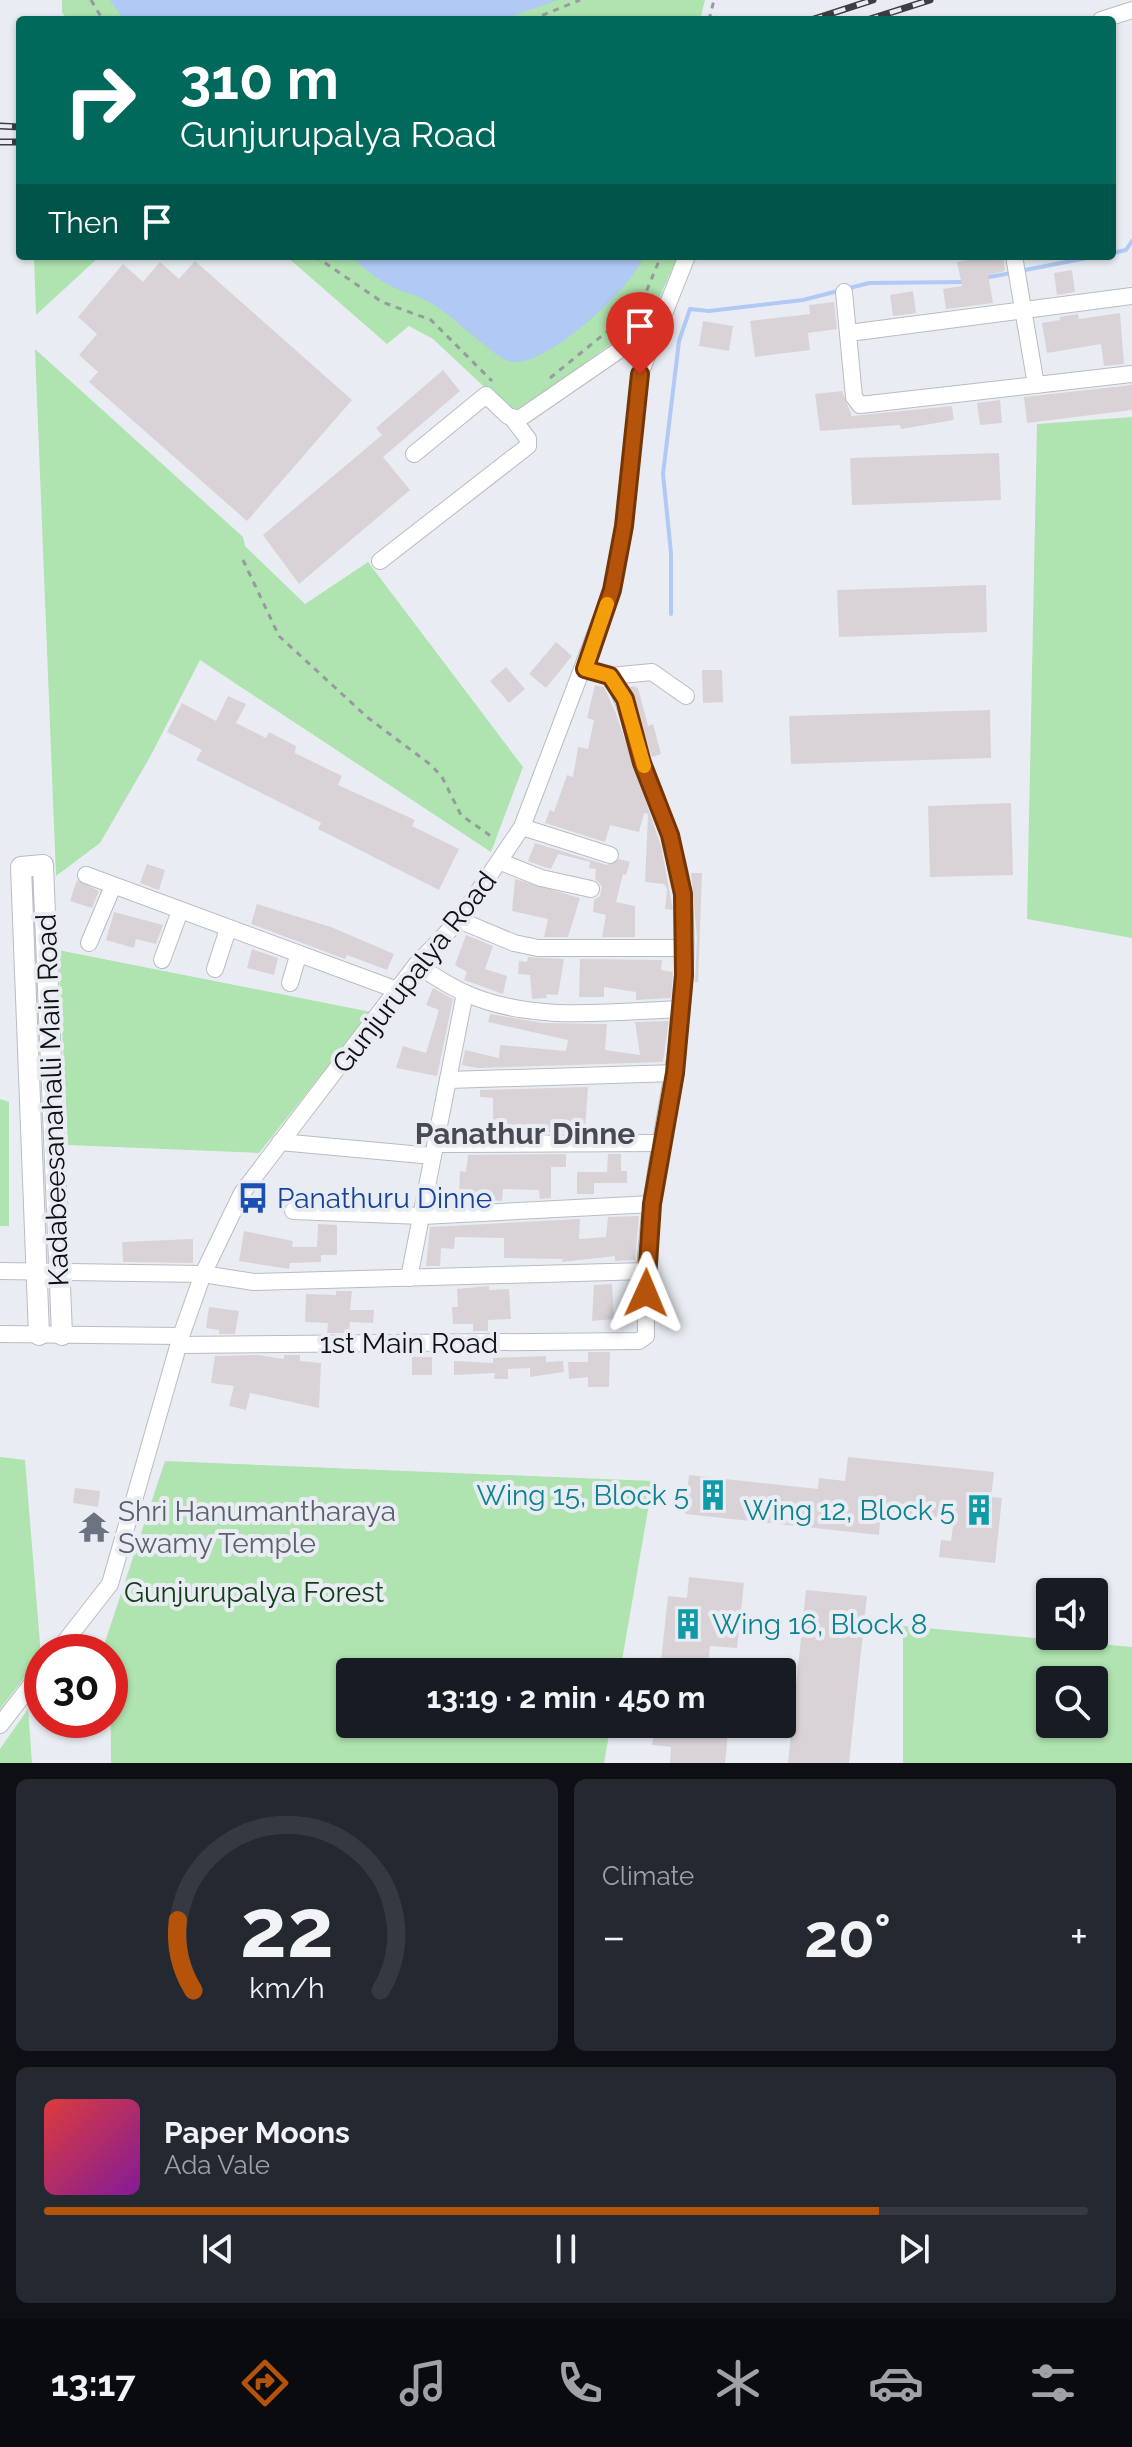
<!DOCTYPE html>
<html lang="en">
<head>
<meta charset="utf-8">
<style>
  body { margin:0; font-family:Raleway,sans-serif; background:#242831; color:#f1f3f6; height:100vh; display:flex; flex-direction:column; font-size:30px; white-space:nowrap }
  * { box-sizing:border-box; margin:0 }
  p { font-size:26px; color:#9ea1a6 }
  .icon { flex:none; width:44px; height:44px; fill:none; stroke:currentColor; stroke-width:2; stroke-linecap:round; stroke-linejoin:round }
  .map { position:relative; height:1763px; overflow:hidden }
  .panel { display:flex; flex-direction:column; gap:16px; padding:16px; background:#0d0f14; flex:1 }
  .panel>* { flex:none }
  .top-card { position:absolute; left:16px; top:16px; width:1100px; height:244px; border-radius:8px; box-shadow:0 2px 6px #0004; background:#00695c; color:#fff; overflow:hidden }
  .controls { position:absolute; left:1036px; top:1578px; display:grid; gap:16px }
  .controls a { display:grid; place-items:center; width:72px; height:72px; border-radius:8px; background:#171b24; box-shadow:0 2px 6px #0004; font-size:40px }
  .speed { position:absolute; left:24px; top:1634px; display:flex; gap:16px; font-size:40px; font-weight:700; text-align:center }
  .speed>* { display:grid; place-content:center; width:104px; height:104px; border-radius:50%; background:#171b24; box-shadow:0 2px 6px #0004; line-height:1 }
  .speed .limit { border:12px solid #d22; background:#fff; color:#111 }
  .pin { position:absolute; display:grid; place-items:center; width:68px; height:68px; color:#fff; margin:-82px -34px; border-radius:50% 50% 50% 0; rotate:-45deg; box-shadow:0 0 8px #0007 }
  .pin .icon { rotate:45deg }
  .me { position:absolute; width:88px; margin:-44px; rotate:1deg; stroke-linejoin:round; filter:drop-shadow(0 0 6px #0008) }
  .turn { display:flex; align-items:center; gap:28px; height:168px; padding:0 32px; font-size:36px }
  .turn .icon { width:104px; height:104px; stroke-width:2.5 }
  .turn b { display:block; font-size:56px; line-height:68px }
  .then { display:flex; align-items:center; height:76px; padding:0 32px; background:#0003; gap:16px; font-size:30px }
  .big { font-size:60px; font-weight:700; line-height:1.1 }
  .panel .widget { flex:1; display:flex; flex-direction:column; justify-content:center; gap:12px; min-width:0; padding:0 28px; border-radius:12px; background:#242831 }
  .panel .dial { align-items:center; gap:0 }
  .dial svg { height:208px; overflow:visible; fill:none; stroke:#363941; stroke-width:7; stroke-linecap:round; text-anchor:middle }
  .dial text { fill:#f1f3f6; stroke:none }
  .song { display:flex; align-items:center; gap:24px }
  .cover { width:96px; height:96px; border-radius:12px; background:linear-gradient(135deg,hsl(0 70% 55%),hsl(290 70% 35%)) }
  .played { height:8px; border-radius:4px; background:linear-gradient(90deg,#b45309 80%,#363941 80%) }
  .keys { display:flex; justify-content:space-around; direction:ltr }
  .heat { display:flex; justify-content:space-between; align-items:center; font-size:44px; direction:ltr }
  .panel .tiles { flex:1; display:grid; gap:16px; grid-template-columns:1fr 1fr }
  .widget:last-child { grid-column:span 2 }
  .trip { position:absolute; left:336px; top:1658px; width:460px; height:80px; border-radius:8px; background:#171b24; box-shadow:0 2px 6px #0004; font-weight:700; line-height:80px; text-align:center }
  .menu { display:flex; height:128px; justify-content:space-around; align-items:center; background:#090b0e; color:#9ea1a6 }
  .menu .icon { width:56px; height:56px }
  .menu .on { color:#b45309 }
  .menu b { font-size:36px; color:#f1f3f6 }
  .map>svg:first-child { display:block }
  .green { fill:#afe3af; fill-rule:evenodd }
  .water { fill:#b1c9f5 }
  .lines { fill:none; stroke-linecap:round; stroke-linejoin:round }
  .stream { stroke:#b1c9f5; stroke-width:4 }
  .building { fill:#d9d3d8 }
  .minor-casing { stroke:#b8bcc2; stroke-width:18 }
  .major-casing { stroke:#b8bcc2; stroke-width:22 }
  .path { stroke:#979a9f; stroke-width:3; stroke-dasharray:6 6; stroke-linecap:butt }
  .minor { stroke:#fff; stroke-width:16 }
  .major { stroke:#fff; stroke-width:20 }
  .rail-casing { stroke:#3d3e41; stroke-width:7 }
  .rail { stroke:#e9edf3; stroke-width:4; stroke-dasharray:12; stroke-linecap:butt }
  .route-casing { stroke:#753606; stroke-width:20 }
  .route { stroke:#b45309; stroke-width:14 }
  .slow { stroke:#f59e0b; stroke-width:14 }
  .labels { text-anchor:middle; stroke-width:8; stroke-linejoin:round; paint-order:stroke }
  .street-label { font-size:28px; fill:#0f1012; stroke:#e9edf3 }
  .transit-label { font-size:28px; fill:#164399; stroke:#e9edf3; text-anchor:start }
  .culture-label { font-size:28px; fill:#0d838f; stroke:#e9edf3; text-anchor:end }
  .worship-label { font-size:28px; fill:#5b616d; stroke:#e9edf3; text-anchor:start }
  .park-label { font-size:28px; fill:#103e15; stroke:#e9edf3 }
  .neighbourhood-label { font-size:30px; font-weight:bold; fill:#474a4f; stroke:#e9edf3 }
</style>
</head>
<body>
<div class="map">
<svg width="1132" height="1763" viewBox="0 0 1132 1763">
  <rect width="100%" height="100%" fill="#e9edf3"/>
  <g class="green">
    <polygon points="62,0 705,0 700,20 67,20 62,12"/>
    <polygon points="34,256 100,256 36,315"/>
    <polygon points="286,256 678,256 652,314 523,408 510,411 433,339 409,326 387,344"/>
    <polygon points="35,349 243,537 245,546 305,604 368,562 523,767 491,852 200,660 150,757 100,843 56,876"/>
    <polygon points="1132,417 1132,938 1027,919 1037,424"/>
    <polygon points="58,950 371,1012 259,1153 68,1145"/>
    <polygon points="0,1099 9,1102 9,1226 0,1226"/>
    <polygon points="0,1457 25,1460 41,1656 0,1709"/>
    <polygon points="165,1461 653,1481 620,1672 350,1672 350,1724 611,1724 604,1763 111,1763 110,1652 106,1652 105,1642"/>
    <path d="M903,1626L1132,1647V1763H903ZM1050,1680H1094V1724H1050Z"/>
    <polygon points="28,1709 32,1763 0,1763 0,1749"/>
  </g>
  <g class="water">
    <polygon points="110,0 558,0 501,20 124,20"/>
    <path d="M350,256H644C634,286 542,373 508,361C493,356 451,314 429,302C419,296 406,293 395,288C378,281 363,267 350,256Z"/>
  </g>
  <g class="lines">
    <g class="stream">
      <polyline points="1112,253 1126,250 1132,241"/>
      <polyline points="1020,271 1097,256"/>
      <polyline points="984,278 1011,273"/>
      <polyline points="671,614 671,553 663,474 679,341 690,309 709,311 803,300 869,283 964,282"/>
    </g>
  </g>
  <g class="building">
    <polygon points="987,256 1003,256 1005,271 988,275 993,303 946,309 943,289 962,286 957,262"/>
    <polygon points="195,261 352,400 247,521 89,382 98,372 79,355 97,334 78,317 123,264 143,282 160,262 179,279"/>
    <polygon points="1072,270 1075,292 1057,295 1054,273"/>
    <polygon points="913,291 916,313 893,316 890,295"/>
    <polygon points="834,302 837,329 808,333 810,350 755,357 750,321 810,314 809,305"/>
    <polygon points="1120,313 1124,364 1104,366 1101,344 1047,353 1042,323 1060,320 1060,317 1078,314 1079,319"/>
    <polygon points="703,321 733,326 729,351 699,346"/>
    <polygon points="443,370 460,391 383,457 410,490 299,584 263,535 382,435 376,428"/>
    <polygon points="1132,385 1132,410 1027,423 1024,397"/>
    <polygon points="842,391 852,416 952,406 954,420 901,429 900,425 820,431 815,394"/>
    <polygon points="1000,400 1002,423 980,425 977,403"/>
    <polygon points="999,453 1001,500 852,505 850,458"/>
    <polygon points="986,585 987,632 839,637 837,590"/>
    <polygon points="556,642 572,656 546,688 529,674"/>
    <polygon points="506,667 525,689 509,703 490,681"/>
    <polygon points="702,670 722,670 723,702 703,703"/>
    <polygon points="595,685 604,687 615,711 661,846 673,910 665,909 667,889 664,884 645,882 648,814 644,813 639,832 610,825 605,842 545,823 550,810 554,812 567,775 573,777 578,747 588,749 594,720 587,718"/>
    <polygon points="633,686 638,688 648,726 653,724 661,754 652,757 629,687"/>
    <polygon points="228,696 246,704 236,723 266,738 269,732 296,746 295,753 342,776 338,785 415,820 412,826 459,849 439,890 318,829 321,823 196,760 202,750 167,732 182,703 216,721"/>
    <polygon points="990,710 991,758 791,764 789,716"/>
    <polygon points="1011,803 1013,875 930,877 928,806"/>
    <polygon points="535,843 607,865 620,859 630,862 626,875 623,874 616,902 635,906 635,937 602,937 606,915 593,912 594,900 600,896 602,886 595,879 596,869 589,868 590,862 558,854 551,869 544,867 528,861"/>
    <polygon points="147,864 165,870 159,890 140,883"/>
    <polygon points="691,873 702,873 698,982 695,982 697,938"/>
    <polygon points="515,879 580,898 568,937 544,937 548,919 512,911"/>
    <polygon points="77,880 99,891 92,908 70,901"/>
    <polygon points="257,904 331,927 394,954 387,970 347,955 345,959 251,924"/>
    <polygon points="114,912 163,925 156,944 136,939 134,948 106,940"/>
    <polygon points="466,935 493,946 485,969 507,976 503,994 464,980 467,972 455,965"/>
    <polygon points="252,949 278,958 274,975 247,968"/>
    <polygon points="528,957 564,959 558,995 546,994 547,998 532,999 530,975 518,974 519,961 527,962"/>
    <polygon points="580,959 662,960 661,970 673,972 671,998 636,1000 636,992 604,987 604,997 579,997"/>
    <polygon points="433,988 453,999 437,1076 396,1068 403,1046 426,1053 439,1010 426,1005"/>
    <polygon points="490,1014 543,1023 607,1024 605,1050 640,1055 635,1022 669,1021 663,1062 477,1068 462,1065 465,1050 499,1058 500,1045 566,1051 568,1040 488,1022"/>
    <polygon points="588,1087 585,1130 566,1128 566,1132 493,1133 493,1098 480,1097 480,1090"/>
    <polygon points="566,1154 566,1167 551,1167 551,1198 540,1199 539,1190 503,1189 502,1201 459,1198 460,1171 466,1172 468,1155"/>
    <polygon points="608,1154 621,1154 621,1171 627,1171 627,1183 594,1183 594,1194 577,1194 577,1172 607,1172"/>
    <polygon points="639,1216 635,1260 615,1261 615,1256 562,1262 563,1259 504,1258 504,1238 455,1237 454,1249 441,1248 440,1266 426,1266 430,1227 580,1219 579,1239 606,1237 608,1217"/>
    <polygon points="318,1224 337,1225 337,1255 321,1255 321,1262 290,1263 289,1269 239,1261 244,1231 293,1241 292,1247 317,1247"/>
    <polygon points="193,1239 193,1263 123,1262 122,1242"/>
    <polygon points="612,1284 614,1319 592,1321 594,1285"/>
    <polygon points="489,1286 489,1290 509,1289 511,1319 488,1320 488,1331 473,1331 473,1324 453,1324 452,1307 458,1307 457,1289"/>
    <polygon points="336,1291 352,1291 350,1310 374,1310 373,1323 350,1322 349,1333 327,1333 328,1323 305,1322 306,1294 336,1295"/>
    <polygon points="209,1307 239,1311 235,1334 219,1334 219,1330 206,1328"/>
    <polygon points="588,1352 610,1352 609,1387 588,1387 588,1377 569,1379 568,1362 588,1362"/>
    <polygon points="257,1355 284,1359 284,1355 300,1355 300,1361 321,1363 319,1408 250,1393 246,1410 229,1406 234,1386 211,1383 215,1356"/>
    <polygon points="546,1356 546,1362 563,1361 564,1372 530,1377 530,1368 508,1369 508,1379 494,1379 495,1373 454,1375 454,1361 493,1363 493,1358"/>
    <rect x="412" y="1357" width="20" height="18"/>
    <polygon points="848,1457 994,1472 991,1497 1002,1498 995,1563 939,1557 941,1540 951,1541 954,1519 881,1511 879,1535 685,1514 689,1475 818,1489 819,1478 845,1481"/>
    <polygon points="75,1488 100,1491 98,1507 73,1503"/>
    <polygon points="689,1577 744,1583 737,1648 710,1646 707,1672 687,1672 688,1664 661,1661 668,1596 687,1598"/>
    <polygon points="806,1590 867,1596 849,1763 788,1763"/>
    <polygon points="655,1724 729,1724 725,1763 670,1763 671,1747 652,1745"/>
  </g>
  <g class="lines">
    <defs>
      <g id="minor">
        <polyline points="1101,20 1132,10"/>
        <polyline points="1014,256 1036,385"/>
        <polyline points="844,292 854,397 860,405 1132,374"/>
        <polyline points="849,333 1132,296"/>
        <polyline points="414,454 486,395 508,416 519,419 660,322"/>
        <polyline points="380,561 528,446 528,439 513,419"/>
        <polyline points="610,676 652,672 686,696"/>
        <polyline points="522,827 610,855"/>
        <polyline points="501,862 541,878 591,889"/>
        <polyline points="86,875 397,990"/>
        <polyline points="459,920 514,943 538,948 683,948"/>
        <polyline points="89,943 113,886"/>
        <polyline points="162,960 180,911"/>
        <path d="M416,965C432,974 448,986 465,993C532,1023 609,1012 680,1009"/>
        <polyline points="215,969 228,929"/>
        <polyline points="290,983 298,956"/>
        <polyline points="448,1080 675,1073"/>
        <polyline points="280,1142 433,1156"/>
        <polyline points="436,1144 662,1143"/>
        <polyline points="293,1211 422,1216 652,1204"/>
        <polyline points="0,1271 203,1274 254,1282 646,1271"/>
        <polyline points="409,1278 465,993"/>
        <polyline points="0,1334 181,1336"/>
        <path d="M179,1345L639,1341L646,1336C646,1306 644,1275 647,1245C656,1128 696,1013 683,894C678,847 657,805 642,761C631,731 628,703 610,676L585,669"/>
        <polyline points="57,1652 110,1584 181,1336 203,1274 242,1193 416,965 459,920 522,827 612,590 624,526 640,374 687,256"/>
        <polyline points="0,1725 42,1671"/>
      </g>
      <polyline id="major" points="39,1335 21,867 43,865 62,1335"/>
    </defs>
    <use href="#minor" class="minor-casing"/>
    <use href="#major" class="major-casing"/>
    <g class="path">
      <polyline points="91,0 103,20"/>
      <polyline points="531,20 580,0"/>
      <polyline points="709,20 714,0"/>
      <polyline points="315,256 382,302 431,320 492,381"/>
      <polyline points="550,378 641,304 661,256"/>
      <polyline points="243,560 279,636 367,717 431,765 442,777 461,815 495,839"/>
    </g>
    <use href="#minor" class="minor"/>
    <use href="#major" class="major"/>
    <defs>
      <g id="rail">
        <polyline points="811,20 873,0"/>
        <polyline points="867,20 930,0"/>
        <polyline points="0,126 20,127"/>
        <polyline points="0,142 20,142"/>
      </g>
    </defs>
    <use href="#rail" class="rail-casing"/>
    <use href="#rail" class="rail"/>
  </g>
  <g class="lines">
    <defs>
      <polyline id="route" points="640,374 624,526 612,590 585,669 610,676 625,699 642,763 670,835 683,894 684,975 675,1073 652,1204 646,1293"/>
    </defs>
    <use href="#route" class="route-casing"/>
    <use href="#route" class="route"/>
    <polyline class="slow" points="607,604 585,669 610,676 625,699 644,766"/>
  </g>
  <defs>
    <symbol id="bus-bare" viewBox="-9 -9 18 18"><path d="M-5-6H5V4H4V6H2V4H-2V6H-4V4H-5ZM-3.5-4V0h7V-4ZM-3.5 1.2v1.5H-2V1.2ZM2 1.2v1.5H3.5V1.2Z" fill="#1a4fb4" stroke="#e9edf3" stroke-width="2.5" paint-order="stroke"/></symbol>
    <symbol id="building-bare" viewBox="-9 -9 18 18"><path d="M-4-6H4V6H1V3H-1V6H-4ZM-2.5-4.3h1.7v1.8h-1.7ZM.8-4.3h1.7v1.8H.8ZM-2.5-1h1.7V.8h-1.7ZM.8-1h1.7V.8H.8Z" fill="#0f9aa8" stroke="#e9edf3" stroke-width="2.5" paint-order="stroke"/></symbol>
    <symbol id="temple-bare" viewBox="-9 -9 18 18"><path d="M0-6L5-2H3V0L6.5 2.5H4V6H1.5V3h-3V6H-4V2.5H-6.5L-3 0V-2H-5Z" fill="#6b7280" stroke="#e9edf3" stroke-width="2.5" paint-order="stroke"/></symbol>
  </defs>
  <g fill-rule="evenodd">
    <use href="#bus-bare" x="231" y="1176" width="44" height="44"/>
    <use href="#building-bare" x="691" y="1473" width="44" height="44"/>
    <use href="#building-bare" x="957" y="1488" width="44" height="44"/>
    <use href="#temple-bare" x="72" y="1505" width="44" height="44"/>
    <use href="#building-bare" x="666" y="1602" width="44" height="44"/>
  </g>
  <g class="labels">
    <g class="street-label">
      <text transform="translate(414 972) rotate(-52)" y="10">Gunjurupalya Road</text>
      <text transform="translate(52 1100) rotate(-92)" y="10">Kadabeesanahalli Main Road</text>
      <text x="409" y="1353">1st Main Road</text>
    </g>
    <g class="transit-label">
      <text x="277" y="1208">Panathuru Dinne</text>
    </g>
    <g class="culture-label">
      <text x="689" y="1505">Wing 15, Block 5</text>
      <text x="955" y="1520">Wing 12, Block 5</text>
      <text x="712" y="1634" text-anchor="start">Wing 16, Block 8</text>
    </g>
    <g class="worship-label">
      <text x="118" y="1521">Shri Hanumantharaya<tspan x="118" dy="32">Swamy Temple</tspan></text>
    </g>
    <g class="park-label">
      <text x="254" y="1602">Gunjurupalya Forest</text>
    </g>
    <g class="neighbourhood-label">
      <text x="525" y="1144">Panathur Dinne</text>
    </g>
  </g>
</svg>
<div class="controls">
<a><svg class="icon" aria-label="sound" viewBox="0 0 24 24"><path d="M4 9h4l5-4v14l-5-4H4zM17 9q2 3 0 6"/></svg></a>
<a><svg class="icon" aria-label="search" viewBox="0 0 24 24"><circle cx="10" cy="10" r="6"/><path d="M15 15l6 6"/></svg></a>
</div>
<div class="speed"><div class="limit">30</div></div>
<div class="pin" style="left:640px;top:374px;background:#d93025"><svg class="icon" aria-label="arrive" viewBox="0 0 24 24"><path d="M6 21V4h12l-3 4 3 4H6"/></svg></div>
<svg class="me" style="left:646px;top:1293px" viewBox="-20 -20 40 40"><path d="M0-17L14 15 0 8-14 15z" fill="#b45309" stroke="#fff" stroke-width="4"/></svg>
<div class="trip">13:19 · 2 min · 450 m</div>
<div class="top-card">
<div class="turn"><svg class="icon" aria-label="right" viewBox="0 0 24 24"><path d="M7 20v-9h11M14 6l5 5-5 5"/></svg><div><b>310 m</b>Gunjurupalya Road</div></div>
<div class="then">Then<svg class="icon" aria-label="arrive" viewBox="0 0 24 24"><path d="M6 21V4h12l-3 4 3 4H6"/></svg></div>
</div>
</div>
<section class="panel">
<div class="tiles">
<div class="widget dial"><svg viewBox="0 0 100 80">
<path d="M14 69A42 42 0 1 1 86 69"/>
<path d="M14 69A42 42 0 0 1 8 42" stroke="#b45309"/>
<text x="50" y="56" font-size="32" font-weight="700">22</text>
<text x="50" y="72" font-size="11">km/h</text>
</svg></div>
<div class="widget"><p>Climate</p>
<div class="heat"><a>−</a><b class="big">20°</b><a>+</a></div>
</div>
<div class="widget">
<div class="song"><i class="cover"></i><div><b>Paper Moons</b><p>Ada Vale</p></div></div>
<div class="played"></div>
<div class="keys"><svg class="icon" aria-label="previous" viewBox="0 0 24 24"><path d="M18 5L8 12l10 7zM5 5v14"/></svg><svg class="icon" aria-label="pause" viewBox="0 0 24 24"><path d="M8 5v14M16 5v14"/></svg><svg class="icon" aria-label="next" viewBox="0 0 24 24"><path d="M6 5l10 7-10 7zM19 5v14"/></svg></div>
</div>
</div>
</section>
<nav class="menu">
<b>13:17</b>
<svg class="icon on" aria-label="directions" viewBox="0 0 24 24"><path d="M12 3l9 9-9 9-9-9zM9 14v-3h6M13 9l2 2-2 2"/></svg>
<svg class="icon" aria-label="music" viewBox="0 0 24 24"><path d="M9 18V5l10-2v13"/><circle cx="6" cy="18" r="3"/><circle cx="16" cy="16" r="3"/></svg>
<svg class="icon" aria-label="phone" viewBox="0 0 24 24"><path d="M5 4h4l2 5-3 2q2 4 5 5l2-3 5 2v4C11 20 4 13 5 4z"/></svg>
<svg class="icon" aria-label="climate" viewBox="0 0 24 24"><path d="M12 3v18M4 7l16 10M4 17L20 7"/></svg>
<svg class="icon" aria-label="car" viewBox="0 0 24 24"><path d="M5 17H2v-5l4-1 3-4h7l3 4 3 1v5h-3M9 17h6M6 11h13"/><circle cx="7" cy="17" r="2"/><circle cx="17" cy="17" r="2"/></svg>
<svg class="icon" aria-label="filters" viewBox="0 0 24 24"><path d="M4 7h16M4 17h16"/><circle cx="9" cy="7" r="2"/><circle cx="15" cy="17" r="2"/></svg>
</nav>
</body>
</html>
